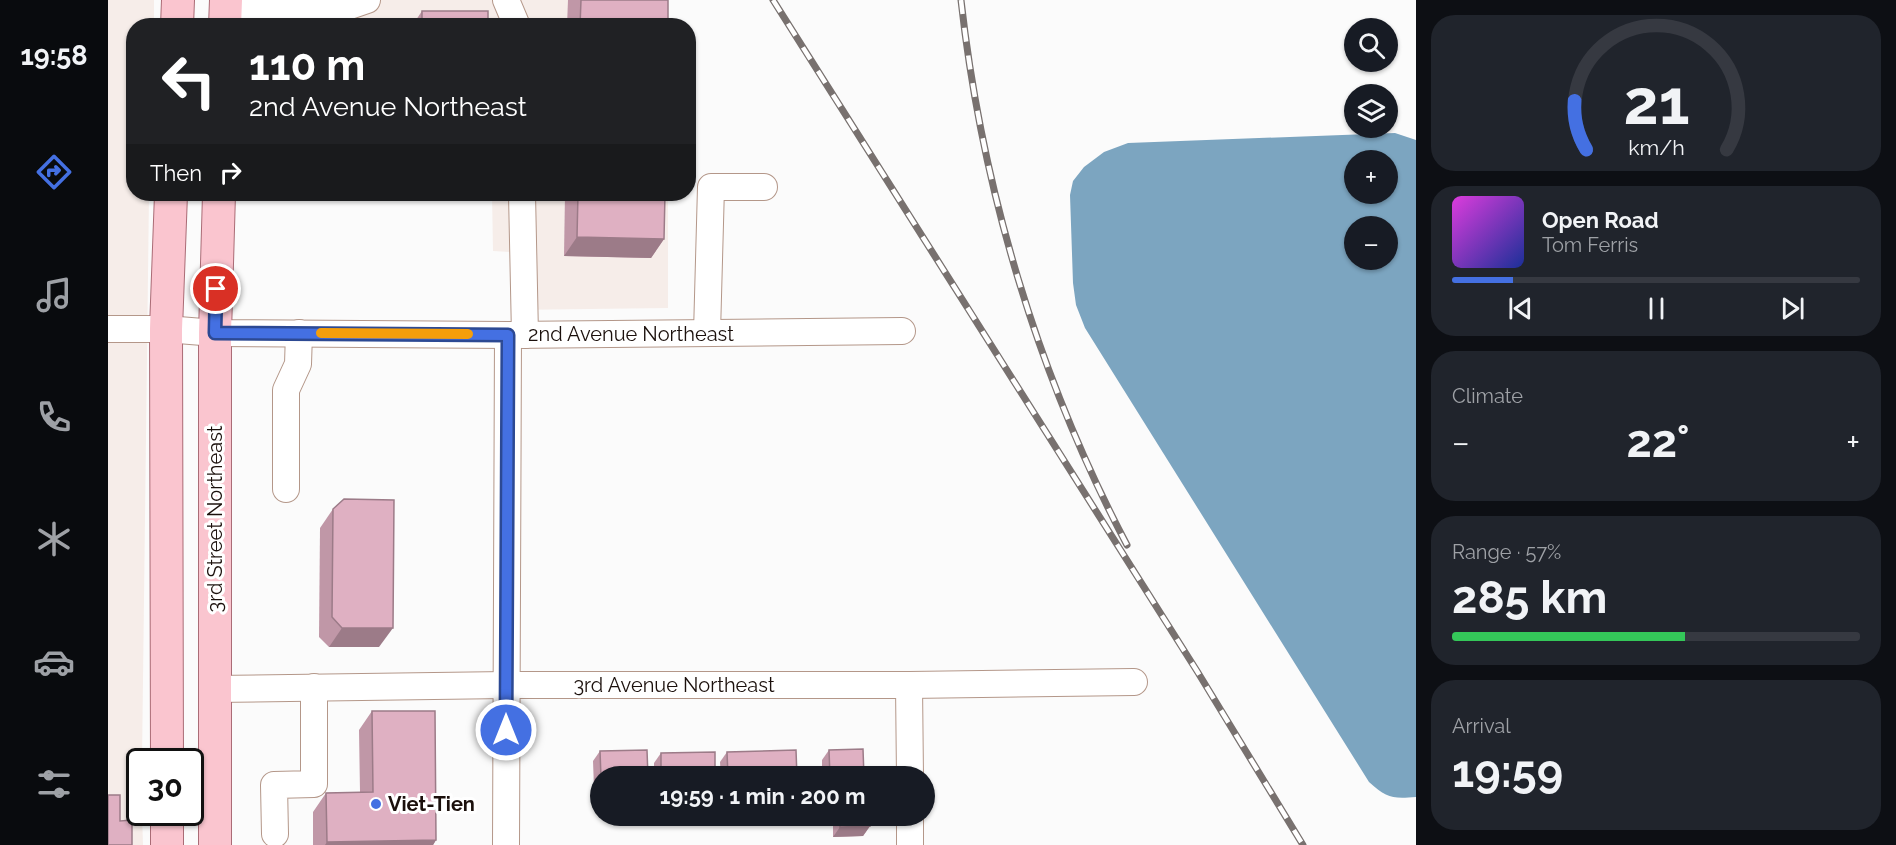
<!DOCTYPE html>
<html lang="en">
<head>
<meta charset="utf-8">
<style>
  body { margin:0; font-family:Raleway,sans-serif; background:#20242c; color:#f1f3f6; height:100vh; display:flex; flex-direction:column; font-size:22px; white-space:nowrap }
  * { box-sizing:border-box; margin:0 }
  p { font-size:20px; color:#9ea1a6 }
  .icon { flex:none; width:33px; height:33px; fill:none; stroke:currentColor; stroke-width:2; stroke-linecap:round; stroke-linejoin:round }
  .map { position:relative; flex:1; overflow:hidden }
  .side { display:flex; flex-direction:column; gap:15px; padding:15px; background:#0d0f14; width:480px }
  .side>* { flex:none }
  .top-card { position:absolute; left:18px; top:18px; width:570px; height:183px; border-radius:24px; box-shadow:0 2px 4px #0004; background:#202124; color:#fff; overflow:hidden }
  .buttons { position:absolute; left:1236px; top:18px; display:grid; gap:12px }
  .buttons a { display:grid; place-items:center; width:54px; height:54px; border-radius:50%; background:#171b24; box-shadow:0 2px 4px #0004; font-size:30px }
  .speed { position:absolute; left:18px; top:748px; display:flex; gap:12px; font-size:30px; font-weight:700; text-align:center }
  .speed>* { display:grid; place-content:center; width:78px; height:78px; border-radius:50%; background:#171b24; box-shadow:0 2px 4px #0004; line-height:1 }
  .speed .limit { border:3px solid #111; border-radius:9px; background:#fff; color:#111 }
  .pin { position:absolute; display:grid; place-items:center; width:51px; height:51px; color:#fff; margin:-26px; border:3px solid #fff; border-radius:50%; box-shadow:0 2px 6px #0007 }
  .me { position:absolute; width:66px; margin:-33px; rotate:0deg; stroke-linejoin:round; filter:drop-shadow(0 0 4px #0008) }
  .turn { display:flex; align-items:center; gap:21px; height:126px; padding:0 24px; font-size:27px }
  .turn .icon { width:78px; height:78px; stroke-width:2.5 }
  .turn b { display:block; font-size:42px; line-height:51px }
  .then { display:flex; align-items:center; height:57px; padding:0 24px; background:#0003; gap:12px; font-size:22px }
  .big { font-size:45px; font-weight:700; line-height:1.1 }
  .side .widget { flex:1; display:flex; flex-direction:column; justify-content:center; gap:9px; min-width:0; padding:0 21px; border-radius:24px; background:#20242c }
  .side .dial { align-items:center; gap:0 }
  .dial svg { height:156px; overflow:visible; fill:none; stroke:#363941; stroke-width:7; stroke-linecap:round; text-anchor:middle }
  .dial text { fill:#f1f3f6; stroke:none }
  .song { display:flex; align-items:center; gap:18px }
  .cover { width:72px; height:72px; border-radius:9px; background:linear-gradient(135deg,hsl(300 70% 55%),hsl(230 70% 35%)) }
  .played { height:6px; border-radius:3px; background:linear-gradient(90deg,#4470e2 15%,#363941 15%) }
  .keys { display:flex; justify-content:space-around; direction:ltr }
  .heat { display:flex; justify-content:space-between; align-items:center; font-size:33px; direction:ltr }
  .charge { height:9px; border-radius:4px; background:linear-gradient(90deg,#34c759 57%,#363941 0) }
  .trip { position:absolute; left:482px; top:766px; width:345px; height:60px; border-radius:30px; background:#171b24; box-shadow:0 2px 4px #0004; font-weight:700; line-height:60px; text-align:center }
  main { display:flex; flex:1; min-height:0 }
  .menu { display:flex; flex-direction:column; width:108px; justify-content:space-around; align-items:center; background:#090b0e; color:#9ea1a6 }
  .menu .icon { width:42px; height:42px }
  .menu .selected { color:#4470e2 }
  .menu b { font-size:27px; color:#f1f3f6 }
  .map>svg:first-child { display:block }
  .built { fill:#f6ede9 }
  .water { fill:#7ca5c0; fill-rule:evenodd }
  .lines { fill:none; stroke-linecap:round; stroke-linejoin:round }
  .minor-casing { stroke:#b49789; stroke-width:28 }
  .major-casing { stroke:#aa6c76; stroke-width:34 }
  .minor { stroke:#fff; stroke-width:26 }
  .major { stroke:#fac5cf; stroke-width:32 }
  .rail-casing { stroke:#78716f; stroke-width:7 }
  .rail { stroke:#fff; stroke-width:4.5; stroke-dasharray:14; stroke-linecap:butt }
  .wall { fill:#c097a7 }
  .shaded-wall { fill:#9c7b88 }
  .building { fill:#dfb0c2; stroke:#9c7b88; stroke-width:1.5 }
  .route-casing { stroke:#2c4993; stroke-width:15 }
  .route { stroke:#4470e2; stroke-width:10 }
  .slow { stroke:#f59e0b; stroke-width:10 }
  .poi-dot { fill:#4470e2; stroke:#fff; stroke-width:2 }
  .labels { text-anchor:middle; stroke-width:6; stroke-linejoin:round; paint-order:stroke }
  .street-label { font-size:20px; fill:#1b100c; stroke:#fff }
  .poi-label { font-size:20px; font-weight:bold; fill:#1b100c; stroke:#fff; text-anchor:start }
</style>
</head>
<body>
<main>
<nav class="menu">
<b>19:58</b>
<svg class="icon selected" aria-label="directions" viewBox="0 0 24 24"><path d="M12 3l9 9-9 9-9-9zM9 14v-3h6M13 9l2 2-2 2"/></svg>
<svg class="icon" aria-label="music" viewBox="0 0 24 24"><path d="M9 18V5l10-2v13"/><circle cx="6" cy="18" r="3"/><circle cx="16" cy="16" r="3"/></svg>
<svg class="icon" aria-label="phone" viewBox="0 0 24 24"><path d="M5 4h4l2 5-3 2q2 4 5 5l2-3 5 2v4C11 20 4 13 5 4z"/></svg>
<svg class="icon" aria-label="climate" viewBox="0 0 24 24"><path d="M12 3v18M4 7l16 10M4 17L20 7"/></svg>
<svg class="icon" aria-label="car" viewBox="0 0 24 24"><path d="M5 17H2v-5l4-1 3-4h7l3 4 3 1v5h-3M9 17h6M6 11h13"/><circle cx="7" cy="17" r="2"/><circle cx="17" cy="17" r="2"/></svg>
<svg class="icon" aria-label="filters" viewBox="0 0 24 24"><path d="M4 7h16M4 17h16"/><circle cx="9" cy="7" r="2"/><circle cx="15" cy="17" r="2"/></svg>
</nav>
<div class="map">
<svg width="1308" height="845" viewBox="0 0 1308 845">
  <rect width="100%" height="100%" fill="#fbfbfb"/>
  <g class="built">
    <polygon points="0,0 46,0 46,25 26,26 26,194 41,194 34,762 32,762 32,813 34,813 35,845 0,845"/>
    <polygon points="134,0 559,0 559,25 133,26"/>
    <polygon points="384,194 560,194 560,308 403,310 404,252 385,251"/>
  </g>
  <path class="water" d="M1287,133L1308,140V797C1284,799 1279,798 1261,782L977,328L968,305L965,283L962,195L965,181L976,167L996,152L1020,143ZM1246,160H1280V194H1246ZM1246,226H1280V260H1246Z"/>
  <g class="lines">
    <defs>
      <g id="minor">
        <polyline points="398,0 409,26"/>
        <polyline points="118,8 230,10 259,0"/>
        <polyline points="414,194 417,335"/>
        <polyline points="0,329 58,329 107,333 400,335 794,331"/>
        <polyline points="599,333 603,187 656,187"/>
        <polyline points="178,489 178,390 190,364 191,333"/>
        <polyline points="801,685 802,777"/>
        <polyline points="106,689 398,685 801,685 1026,682"/>
        <polyline points="802,816 802,845"/>
        <polyline points="167,834 166,785 206,784 206,687"/>
        <polyline points="398,845 400,335"/>
      </g>
      <g id="major">
        <polyline points="69,26 70,0"/>
        <polyline points="117,26 118,0"/>
        <polyline points="59,762 58,329 63,194"/>
        <polyline points="59,813 59,845"/>
        <polyline points="107,845 107,333 111,194"/>
      </g>
    </defs>
    <use href="#minor" class="minor-casing"/>
    <use href="#major" class="major-casing"/>
    <use href="#minor" class="minor"/>
    <use href="#major" class="major"/>
    <defs>
      <g id="rail">
        <polyline points="665,0 1089,671 1195,845"/>
        <path d="M853,0C874,189 930,376 1019,545"/>
      </g>
    </defs>
    <use href="#rail" class="rail-casing"/>
    <use href="#rail" class="rail"/>
  </g>
  <g class="wall">
    <polygon points="460,0 560,0 560,26 459,26"/>
    <polygon points="314,11 380,26 304,26"/>
    <polygon points="457,194 557,194 556,239 543,258 456,256"/>
    <polygon points="225,509 271,647 221,647 211,637 212,528"/>
    <polygon points="264,711 328,840 325,845 205,845 205,812 218,793 252,792 251,730"/>
    <polygon points="721,750 756,777 714,777 714,760"/>
    <polygon points="492,751 540,777 492,777 492,788 486,788 485,761"/>
    <polygon points="619,752 689,777 613,777 612,762"/>
    <polygon points="553,753 607,777 546,777 546,763"/>
    <polygon points="725,816 761,816 762,826 755,836 725,837"/>
  </g>
  <g class="shaded-wall">
    <polygon points="469,237 556,239 543,258 456,256"/>
    <polygon points="234,628 285,628 271,647 221,647"/>
    <polygon points="492,780 492,788 486,788"/>
    <polygon points="762,826 755,836 725,837 732,827"/>
    <polygon points="328,840 325,845 217,845 219,842"/>
  </g>
  <g class="building">
    <polygon points="473,0 560,0 560,26 472,26"/>
    <rect x="314" y="11" width="66" height="15"/>
    <polygon points="470,194 557,194 556,239 469,237"/>
    <polygon points="236,499 286,500 285,628 234,628 224,617 225,509"/>
    <polygon points="264,711 327,711 328,840 219,842 218,793 265,792"/>
    <polygon points="755,749 756,777 722,777 721,750"/>
    <polygon points="539,750 540,777 493,777 492,751"/>
    <polygon points="688,750 689,777 620,777 619,752"/>
    <polygon points="607,752 607,777 553,777 553,753"/>
    <polygon points="0,795 12,795 12,821 24,820 24,845 0,845"/>
    <polygon points="732,816 761,816 762,826 732,827"/>
  </g>
  <g class="lines">
    <defs>
      <polyline id="route" points="108,289 107,333 400,335 398,730"/>
    </defs>
    <use href="#route" class="route-casing"/>
    <use href="#route" class="route"/>
    <polyline class="slow" points="213,333 360,334"/>
  </g>
  <circle class="poi-dot" cx="268" cy="804" r="6"/>
  <g class="labels">
    <g class="street-label">
      <text x="523" y="341">2nd Avenue Northeast</text>
      <text transform="translate(107 519) rotate(-90)" y="7">3rd Street Northeast</text>
      <text x="566" y="692">3rd Avenue Northeast</text>
    </g>
    <g class="poi-label">
      <text x="280" y="811">Viet-Tien</text>
    </g>
  </g>
</svg>
<div class="buttons">
<a><svg class="icon" aria-label="search" viewBox="0 0 24 24"><circle cx="10" cy="10" r="6"/><path d="M15 15l6 6"/></svg></a>
<a><svg class="icon" aria-label="layers" viewBox="0 0 24 24"><path d="M12 4l9 5-9 5-9-5zM3 14l9 5 9-5"/></svg></a>
<a>+</a>
<a>−</a>
</div>
<div class="speed"><div class="limit">30</div></div>
<div class="pin" style="left:108px;top:289px;background:#d93025"><svg class="icon" aria-label="arrive" viewBox="0 0 24 24"><path d="M6 21V4h12l-3 4 3 4H6"/></svg></div>
<svg class="me" style="left:398px;top:730px" viewBox="-20 -20 40 40"><circle r="17" fill="#4470e2" stroke="#fff" stroke-width="3"/><path d="M0-11L8 9 0 5-8 9z" fill="#fff"/></svg>
<div class="trip">19:59 · 1 min · 200 m</div>
<div class="top-card">
<div class="turn"><svg class="icon" aria-label="left" viewBox="0 0 24 24"><path d="M17 20v-9H6M10 6l-5 5 5 5"/></svg><div><b>110 m</b>2nd Avenue Northeast</div></div>
<div class="then">Then<svg class="icon" aria-label="right" viewBox="0 0 24 24"><path d="M7 20v-9h11M14 6l5 5-5 5"/></svg></div>
</div>
</div>
<section class="side">
<div class="widget dial"><svg viewBox="0 0 100 80">
<path d="M14 69A42 42 0 1 1 86 69"/>
<path d="M14 69A42 42 0 0 1 8 44" stroke="#4470e2"/>
<text x="50" y="56" font-size="32" font-weight="700">21</text>
<text x="50" y="72" font-size="11">km/h</text>
</svg></div>
<div class="widget">
<div class="song"><i class="cover"></i><div><b>Open Road</b><p>Tom Ferris</p></div></div>
<div class="played"></div>
<div class="keys"><svg class="icon" aria-label="previous" viewBox="0 0 24 24"><path d="M18 5L8 12l10 7zM5 5v14"/></svg><svg class="icon" aria-label="pause" viewBox="0 0 24 24"><path d="M8 5v14M16 5v14"/></svg><svg class="icon" aria-label="next" viewBox="0 0 24 24"><path d="M6 5l10 7-10 7zM19 5v14"/></svg></div>
</div>
<div class="widget"><p>Climate</p>
<div class="heat"><a>−</a><b class="big">22°</b><a>+</a></div>
</div>
<div class="widget"><p>Range · 57%</p><b class="big">285 km</b><div class="charge"></div></div>
<div class="widget"><p>Arrival</p><b class="big">19:59</b></div>
</section>
</main>
</body>
</html>
